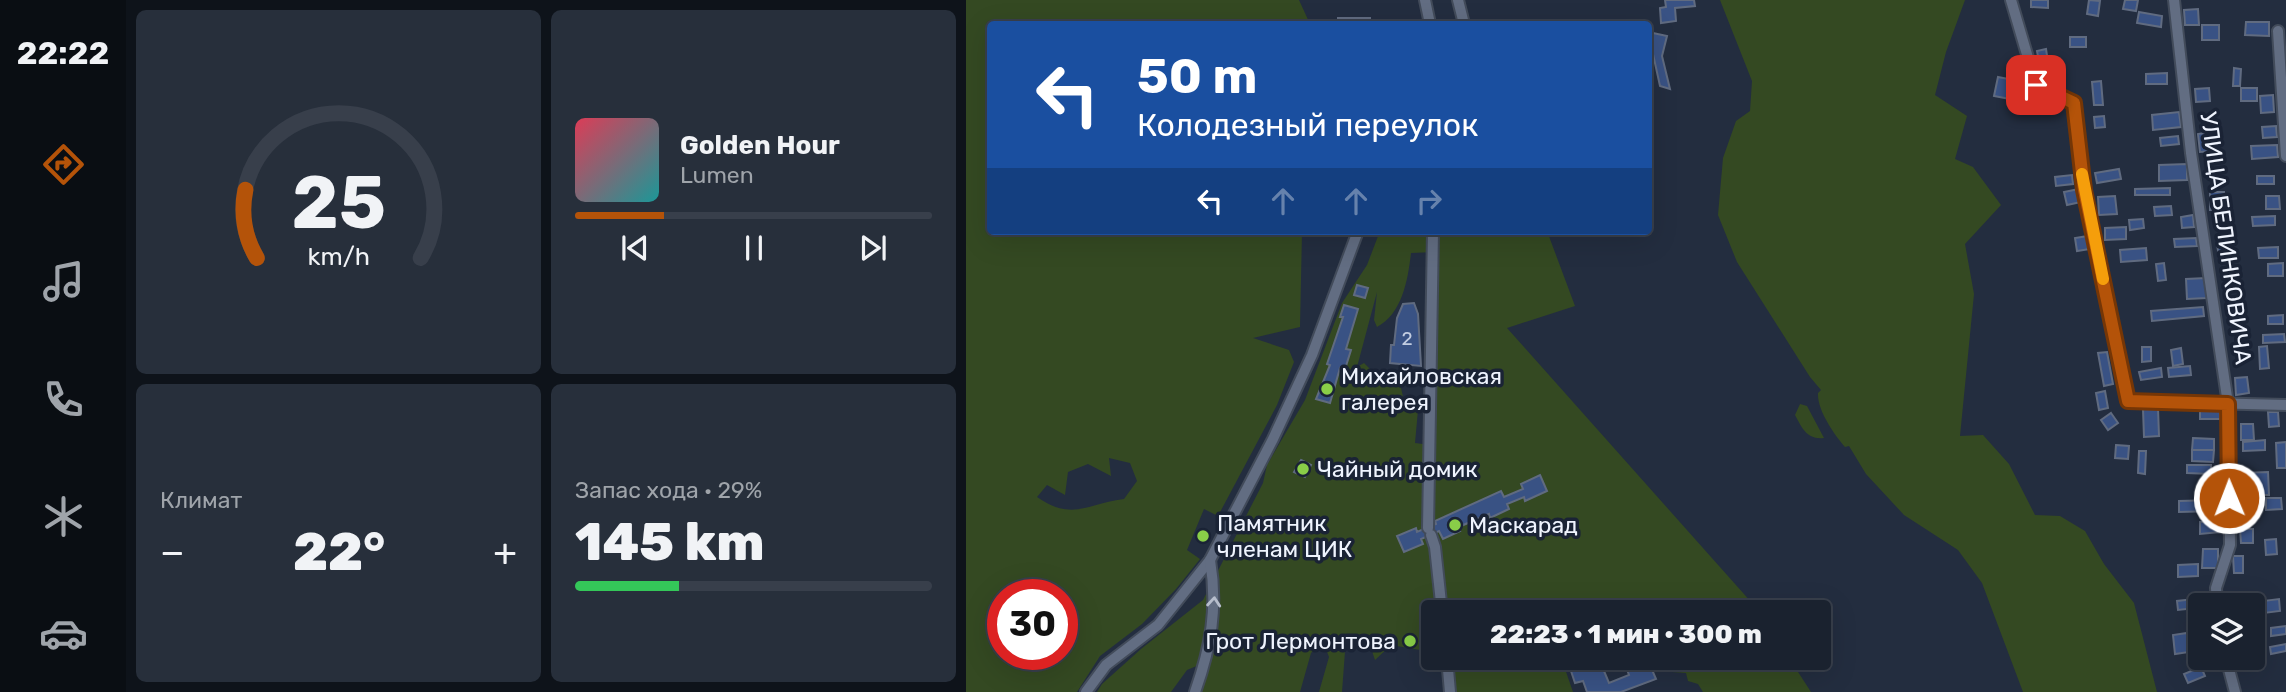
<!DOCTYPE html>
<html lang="ru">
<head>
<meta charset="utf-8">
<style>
  body { margin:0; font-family:Rubik,sans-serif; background:#272f3b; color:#f1f3f6; height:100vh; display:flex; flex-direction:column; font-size:26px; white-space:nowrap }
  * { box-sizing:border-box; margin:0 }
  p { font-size:23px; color:#9fa4aa }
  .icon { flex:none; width:38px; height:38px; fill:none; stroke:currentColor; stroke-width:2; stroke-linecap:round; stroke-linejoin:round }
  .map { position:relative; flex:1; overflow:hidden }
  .sheet { display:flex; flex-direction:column; gap:10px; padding:10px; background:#0e131a; width:840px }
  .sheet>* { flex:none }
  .hud { position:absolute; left:21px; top:21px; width:665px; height:214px; border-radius:7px; box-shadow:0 7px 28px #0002,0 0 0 2px #383f4b; background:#1a4fa0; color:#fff; overflow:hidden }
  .fabs { position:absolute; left:1222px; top:593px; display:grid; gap:14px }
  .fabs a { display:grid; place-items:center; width:77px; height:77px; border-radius:7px; background:#1a222f; box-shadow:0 7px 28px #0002,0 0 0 2px #383f4b; font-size:35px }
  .speed { position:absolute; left:21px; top:579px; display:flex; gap:14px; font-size:35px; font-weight:700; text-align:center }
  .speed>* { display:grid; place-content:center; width:91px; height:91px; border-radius:50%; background:#1a222f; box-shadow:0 7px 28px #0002,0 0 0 2px #383f4b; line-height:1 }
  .speed .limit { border:10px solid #d22; background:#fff; color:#111 }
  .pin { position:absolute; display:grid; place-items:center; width:60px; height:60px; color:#fff; margin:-30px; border-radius:14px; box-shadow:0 4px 10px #0006 }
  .me { position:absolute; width:77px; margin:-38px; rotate:359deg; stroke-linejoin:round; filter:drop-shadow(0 0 5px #0008) }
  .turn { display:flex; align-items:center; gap:24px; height:147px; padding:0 35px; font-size:32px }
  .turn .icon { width:91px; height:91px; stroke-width:2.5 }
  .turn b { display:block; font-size:49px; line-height:60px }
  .lanes { display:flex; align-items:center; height:66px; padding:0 35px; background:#0003; justify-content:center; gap:35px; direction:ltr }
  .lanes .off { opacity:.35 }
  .big { font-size:52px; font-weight:800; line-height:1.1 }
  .sheet .widget { flex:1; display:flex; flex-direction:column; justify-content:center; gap:10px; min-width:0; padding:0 24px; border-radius:10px; background:#272f3b }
  .sheet .dial { align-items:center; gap:0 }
  .dial svg { height:182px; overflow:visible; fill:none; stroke:#383f4b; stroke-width:7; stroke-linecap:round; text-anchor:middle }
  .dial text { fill:#f1f3f6; stroke:none }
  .song { display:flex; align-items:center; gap:21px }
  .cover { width:84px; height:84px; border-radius:10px; background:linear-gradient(135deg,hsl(350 70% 55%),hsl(180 70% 35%)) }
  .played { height:7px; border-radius:4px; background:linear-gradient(90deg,#b45309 25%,#383f4b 25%) }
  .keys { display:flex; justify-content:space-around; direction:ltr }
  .heat { display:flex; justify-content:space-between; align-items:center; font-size:38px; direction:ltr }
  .charge { height:10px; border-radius:5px; background:linear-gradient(90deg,#34c759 29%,#383f4b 0) }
  .sheet .tiles { flex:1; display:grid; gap:10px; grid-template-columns:repeat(2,1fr) }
  .trip { position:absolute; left:455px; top:600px; width:410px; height:70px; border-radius:7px; background:#1a222f; box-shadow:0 7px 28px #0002,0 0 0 2px #383f4b; font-weight:800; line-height:70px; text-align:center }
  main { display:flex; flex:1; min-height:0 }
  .menu { display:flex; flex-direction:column; width:126px; justify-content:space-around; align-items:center; background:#0a0e13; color:#9fa4aa }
  .menu .icon { width:49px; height:49px }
  .menu .selected { color:#b45309 }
  .menu b { font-size:32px; color:#f1f3f6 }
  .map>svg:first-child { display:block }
  .green { fill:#344922; fill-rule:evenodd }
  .building { fill:#395284; stroke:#606b80; stroke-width:2 }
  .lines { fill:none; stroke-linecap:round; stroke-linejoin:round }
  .minor-casing { stroke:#424b5a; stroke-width:14 }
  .minor { stroke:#626d82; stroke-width:10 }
  .oneway { stroke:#b7becc }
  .route-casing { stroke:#753606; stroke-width:18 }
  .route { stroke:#b45309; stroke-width:12 }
  .slow { stroke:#f59e0b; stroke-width:12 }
  .poi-dot { fill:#89ce48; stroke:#1a2335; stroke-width:2.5 }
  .labels { text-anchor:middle; stroke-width:7; stroke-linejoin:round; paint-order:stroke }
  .number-label { font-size:19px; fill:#c2cce0 }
  .street-label { font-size:23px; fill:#eff4fe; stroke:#1a2335 }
  .poi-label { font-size:23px; fill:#eff4fe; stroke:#1a2335; text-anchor:start }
</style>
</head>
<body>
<main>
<nav class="menu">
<b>22:22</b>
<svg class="icon selected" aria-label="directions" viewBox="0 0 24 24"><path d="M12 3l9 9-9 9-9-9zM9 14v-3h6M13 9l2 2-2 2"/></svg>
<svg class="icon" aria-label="music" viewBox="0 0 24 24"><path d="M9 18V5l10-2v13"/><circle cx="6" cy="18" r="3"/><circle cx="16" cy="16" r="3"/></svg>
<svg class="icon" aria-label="phone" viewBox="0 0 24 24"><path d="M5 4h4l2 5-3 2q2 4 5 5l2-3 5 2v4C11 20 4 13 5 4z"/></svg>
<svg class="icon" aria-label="climate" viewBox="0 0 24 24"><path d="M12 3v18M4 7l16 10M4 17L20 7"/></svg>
<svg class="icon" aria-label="car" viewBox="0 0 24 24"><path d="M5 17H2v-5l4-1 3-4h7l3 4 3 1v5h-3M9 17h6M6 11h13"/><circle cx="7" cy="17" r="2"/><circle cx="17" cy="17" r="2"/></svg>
</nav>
<section class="sheet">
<div class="tiles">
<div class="widget dial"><svg viewBox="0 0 100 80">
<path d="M14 69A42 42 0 1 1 86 69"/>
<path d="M14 69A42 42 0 0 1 9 39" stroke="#b45309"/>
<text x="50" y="56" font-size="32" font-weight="700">25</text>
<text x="50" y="72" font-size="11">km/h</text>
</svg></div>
<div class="widget">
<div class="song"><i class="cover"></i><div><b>Golden Hour</b><p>Lumen</p></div></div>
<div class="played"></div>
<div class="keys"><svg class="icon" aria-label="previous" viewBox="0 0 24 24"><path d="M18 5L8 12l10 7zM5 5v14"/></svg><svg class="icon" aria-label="pause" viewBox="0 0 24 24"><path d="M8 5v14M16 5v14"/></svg><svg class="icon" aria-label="next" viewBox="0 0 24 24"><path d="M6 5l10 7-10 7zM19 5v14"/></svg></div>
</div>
<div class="widget"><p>Климат</p>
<div class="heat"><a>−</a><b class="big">22°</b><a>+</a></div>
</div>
<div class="widget"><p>Запас хода · 29%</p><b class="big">145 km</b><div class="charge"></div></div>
</div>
</section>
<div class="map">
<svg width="1320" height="692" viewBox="0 0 1320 692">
  <rect width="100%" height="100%" fill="#232d3f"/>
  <g class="green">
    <path d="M0,0H333L344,24H24V231L336,232L334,327L287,338L323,350L328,362L311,405L252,516L238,509L221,550L234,559L210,589L176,624L134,656L111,692H0ZM143,458L164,463L171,481L158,499C122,503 107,522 71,497L81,485L99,495L102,472L122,464L145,476ZM37,595H96V654H37Z"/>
    <path d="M754,0H999L980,52L969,95L1001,116L989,159L1007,167L1035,205L999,244L1008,294L994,436L1017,435L1043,464L1069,515L1094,516L1119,531L1138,564L1168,603L1191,692H1057L1016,583L992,550L938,515L900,474L883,446L879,447C868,434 851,410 852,393L855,390L844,377L771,262L752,215L757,158L770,121L784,111L786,81Z"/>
    <path d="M414,231H581L609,306L541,328L794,612H467V646L460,651L425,645L409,660L403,642L394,644L389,639L380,638L376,692H353L363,657L360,649L352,646L345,653L334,692H229L233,665L221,670L205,692H131L136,684L175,649L237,600L297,483L301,465L339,400L376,303L401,265ZM469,252L472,296L467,431L464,439L457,444L449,443L452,410L438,401L435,388L412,377L398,363L391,367L411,292L408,320L411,327C436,314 442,280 445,253Z"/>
    <path d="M834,404L841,406L858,438C841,440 836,428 829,415Z"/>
    <polygon points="484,658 599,658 598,666 607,692 487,692"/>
    <polygon points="687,658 823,658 845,692 737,692 732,684 722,681 720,673 692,671"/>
  </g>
  <g class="building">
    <polygon points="699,0 728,0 729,6 709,8 710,21 695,23 694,8 700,7"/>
    <polygon points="1065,0 1082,0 1082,8 1065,7"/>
    <polygon points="1123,0 1134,1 1132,16 1121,14"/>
    <polygon points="1159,0 1172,0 1170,11 1157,9"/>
    <polygon points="1232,9 1233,25 1219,25 1218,10"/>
    <polygon points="1173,12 1196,16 1195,27 1171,23"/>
    <rect x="372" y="18" width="32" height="6"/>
    <polygon points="1280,22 1303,22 1303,36 1279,35"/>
    <rect x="1236" y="25" width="17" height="15"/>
    <polygon points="687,33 701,36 696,56 704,89 694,86 687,54 682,53"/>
    <rect x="1104" y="37" width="16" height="10"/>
    <polygon points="1080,49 1085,82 1077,83 1071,51"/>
    <polygon points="1268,68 1275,69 1274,86 1267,86"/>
    <polygon points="1201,73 1201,84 1180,84 1180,74"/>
    <polygon points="1032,77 1048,80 1044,99 1028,96"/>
    <polygon points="1135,81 1137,105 1128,105 1126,82"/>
    <polygon points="1243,88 1244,101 1230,102 1229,89"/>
    <rect x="1275" y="88" width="16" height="13"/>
    <polygon points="1307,95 1308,112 1295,113 1294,96"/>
    <polygon points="1213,112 1215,127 1187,130 1186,115"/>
    <polygon points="1138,116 1139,127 1129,128 1128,117"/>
    <polygon points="1310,126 1311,137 1297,138 1296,127"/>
    <polygon points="1245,132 1247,151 1234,152 1232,134"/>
    <polygon points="1212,136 1213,144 1195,146 1194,138"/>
    <polygon points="1311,145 1312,157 1286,159 1285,146"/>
    <polygon points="1221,164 1221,180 1193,181 1193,165"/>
    <polygon points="1153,169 1155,179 1131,183 1129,173"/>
    <polygon points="1106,175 1107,184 1090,186 1089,177"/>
    <rect x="1291" y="176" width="17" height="8"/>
    <polygon points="1204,188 1204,195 1169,195 1169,189"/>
    <polygon points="1113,189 1115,202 1101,205 1098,192"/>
    <polygon points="1244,192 1258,192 1259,210 1244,210"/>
    <polygon points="1149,196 1151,214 1133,215 1132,197"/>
    <polygon points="1300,196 1313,196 1314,209 1300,209"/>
    <polygon points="1205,206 1206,215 1189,216 1188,207"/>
    <polygon points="1227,215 1228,227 1216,228 1215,217"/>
    <polygon points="1309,216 1309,225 1287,226 1286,217"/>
    <polygon points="1177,219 1178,228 1164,230 1163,220"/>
    <polygon points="1160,227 1160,239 1139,240 1139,228"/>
    <polygon points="1122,236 1124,249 1111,251 1109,238"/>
    <polygon points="1230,238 1231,246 1209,247 1208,239"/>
    <polygon points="1257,243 1260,261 1254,263 1251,244"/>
    <polygon points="1312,247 1312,258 1293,258 1292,248"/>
    <polygon points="1180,248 1181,260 1155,262 1154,250"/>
    <polygon points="1198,263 1200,280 1192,281 1190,264"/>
    <polygon points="1317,263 1317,276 1302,276 1302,264"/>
    <polygon points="1240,278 1241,298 1221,299 1220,279"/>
    <polygon points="391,285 402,288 399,298 388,295"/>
    <polygon points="448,303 452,314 455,366 424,363 425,345 428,345 431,318 437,304"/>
    <polygon points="378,305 392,309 380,349 385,350 379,369 374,368 364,403 350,399 364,365 361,364 377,317 374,317"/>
    <polygon points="1237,307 1238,316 1186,321 1185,311"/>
    <polygon points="1278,309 1279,320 1264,322 1263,310"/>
    <polygon points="1317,315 1317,324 1302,324 1302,316"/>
    <polygon points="1318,334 1319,342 1297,343 1297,335"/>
    <polygon points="1301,346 1303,368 1294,369 1293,347"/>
    <polygon points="1176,347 1185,347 1185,361 1176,362"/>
    <polygon points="1215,348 1217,364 1207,366 1205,350"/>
    <polygon points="1141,352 1147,384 1138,386 1132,353"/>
    <polygon points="1224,366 1225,375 1203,377 1202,368"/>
    <polygon points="1195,368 1196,377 1175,380 1173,372"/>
    <polygon points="1281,377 1283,393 1270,395 1269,378"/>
    <polygon points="1139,391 1142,408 1133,410 1130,393"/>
    <rect x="1234" y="407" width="20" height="12"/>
    <polygon points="1192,408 1193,436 1178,437 1177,409"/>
    <polygon points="1302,412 1312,412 1313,426 1303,427"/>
    <polygon points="1145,413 1152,423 1142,430 1135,420"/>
    <polygon points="1275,424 1287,424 1288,440 1275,440"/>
    <polygon points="1227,438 1248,439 1248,450 1226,450"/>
    <polygon points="1299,440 1299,450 1277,451 1277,442"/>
    <polygon points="1320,442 1320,468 1311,468 1310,443"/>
    <polygon points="1150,445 1163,446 1162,459 1149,458"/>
    <polygon points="1226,450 1248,450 1247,462 1226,461"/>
    <polygon points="1173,451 1180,451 1179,474 1172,473"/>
    <polygon points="335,460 345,465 339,477 328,472"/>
    <polygon points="1221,465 1245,465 1245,474 1221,473"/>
    <polygon points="1302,472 1303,495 1276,495 1276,473"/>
    <polygon points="574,475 581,491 559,501 558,497 541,504 543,509 524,518 523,514 495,526 492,528 494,531 477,539 473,531 455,539 457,544 438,552 431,536 450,528 451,532 470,524 469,521 535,491 538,497 557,489 555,484"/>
    <polygon points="1300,498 1315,498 1316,509 1300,510"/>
    <polygon points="1291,499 1291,513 1276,514 1275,500"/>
    <polygon points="1250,500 1250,511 1213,512 1213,501"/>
    <polygon points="1254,521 1254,532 1234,534 1234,522"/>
    <polygon points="1274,529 1287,529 1287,543 1275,543"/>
    <polygon points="1310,539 1311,554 1300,555 1299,540"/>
    <polygon points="1237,549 1252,549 1252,568 1236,568"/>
    <polygon points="1267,556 1277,556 1277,573 1268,573"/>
    <polygon points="1232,564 1232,576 1212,577 1212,565"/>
    <polygon points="1228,599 1229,608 1212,610 1211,601"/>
    <polygon points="1313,599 1314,611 1298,613 1297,601"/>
    <polygon points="1230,613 1233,630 1225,631 1223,615"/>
    <polygon points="1320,626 1320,634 1305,636 1305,628"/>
    <polygon points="1221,633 1223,652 1209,654 1207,635"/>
    <polygon points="1320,644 1320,651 1305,654 1304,647"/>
    <polygon points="608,658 640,658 644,669 638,671 643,683 663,675 658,661 681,658 690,679 655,692 621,692 617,681 609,683 604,668 610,666"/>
    <polygon points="1235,667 1239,676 1222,683 1218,674"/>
  </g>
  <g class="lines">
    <defs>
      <g id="minor">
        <polyline points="459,0 464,24"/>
        <polyline points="492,0 498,24"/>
        <polyline points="1045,0 1070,85 1108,103 1118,190 1162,401 1320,405"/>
        <polyline points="1208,0 1225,153 1262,404 1264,545 1250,588 1251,606"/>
        <polyline points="1312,31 1320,156"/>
        <polyline points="462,528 467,231"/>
        <polyline points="465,535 469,547 476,612"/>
        <polyline points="481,658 484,692"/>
        <polyline points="1260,658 1269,692"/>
        <polyline points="120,692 140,665 192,625 244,560 307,439 346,355 392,231"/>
        <path d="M229,692C245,647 252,607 244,560"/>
      </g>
    </defs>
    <use href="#minor" class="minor-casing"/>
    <use href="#minor" class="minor"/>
  </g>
  <defs><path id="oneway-chevron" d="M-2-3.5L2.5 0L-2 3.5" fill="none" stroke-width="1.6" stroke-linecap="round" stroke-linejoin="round" transform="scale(1.75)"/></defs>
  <use class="oneway" href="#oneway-chevron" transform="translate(248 602) rotate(-85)"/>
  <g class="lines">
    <defs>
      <polyline id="route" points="1070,85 1108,103 1118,190 1162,401 1262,404 1263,498"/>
    </defs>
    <use href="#route" class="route-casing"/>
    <use href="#route" class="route"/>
    <polyline class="slow" points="1116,174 1137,279"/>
  </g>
  <g class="poi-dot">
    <circle cx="361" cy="389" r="7"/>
    <circle cx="337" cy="469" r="7"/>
    <circle cx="489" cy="525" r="7"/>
    <circle cx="237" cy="536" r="7"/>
    <circle cx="444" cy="641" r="7"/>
  </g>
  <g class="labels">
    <g class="number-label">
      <text x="441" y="345">2</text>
    </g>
    <g class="street-label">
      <text transform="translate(1260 238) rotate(82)" y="8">УЛИЦА БЕЛИНКОВИЧА</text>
    </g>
    <g class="poi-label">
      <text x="375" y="384">Михайловская<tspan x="375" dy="26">галерея</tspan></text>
      <text x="351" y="477">Чайный домик</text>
      <text x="251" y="531">Памятник<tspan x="251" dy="26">членам ЦИК</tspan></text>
      <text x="503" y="533">Маскарад</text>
      <text x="430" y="649" text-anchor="end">Грот Лермонтова</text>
    </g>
  </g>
</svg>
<div class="fabs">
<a><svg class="icon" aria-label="layers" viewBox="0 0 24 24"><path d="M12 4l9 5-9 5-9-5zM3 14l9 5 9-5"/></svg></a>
</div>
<div class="speed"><div class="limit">30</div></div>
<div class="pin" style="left:1070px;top:85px;background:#d93025"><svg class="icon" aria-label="arrive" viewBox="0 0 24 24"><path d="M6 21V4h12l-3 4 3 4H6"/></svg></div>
<svg class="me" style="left:1263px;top:498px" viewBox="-20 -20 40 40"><circle r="17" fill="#b45309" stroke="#fff" stroke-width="3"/><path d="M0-11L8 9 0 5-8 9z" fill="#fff"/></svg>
<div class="trip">22:23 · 1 мин · 300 m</div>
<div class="hud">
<div class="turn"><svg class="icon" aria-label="left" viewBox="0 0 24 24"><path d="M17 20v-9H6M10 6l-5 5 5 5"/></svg><div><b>50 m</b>Колодезный переулок</div></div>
<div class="lanes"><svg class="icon" aria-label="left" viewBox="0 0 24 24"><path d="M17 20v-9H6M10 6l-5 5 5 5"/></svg><svg class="icon off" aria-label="ahead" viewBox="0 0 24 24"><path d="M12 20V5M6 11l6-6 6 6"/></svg><svg class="icon off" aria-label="ahead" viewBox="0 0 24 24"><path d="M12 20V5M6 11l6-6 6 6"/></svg><svg class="icon off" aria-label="right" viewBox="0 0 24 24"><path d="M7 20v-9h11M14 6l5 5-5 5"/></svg></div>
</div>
</div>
</main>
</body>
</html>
